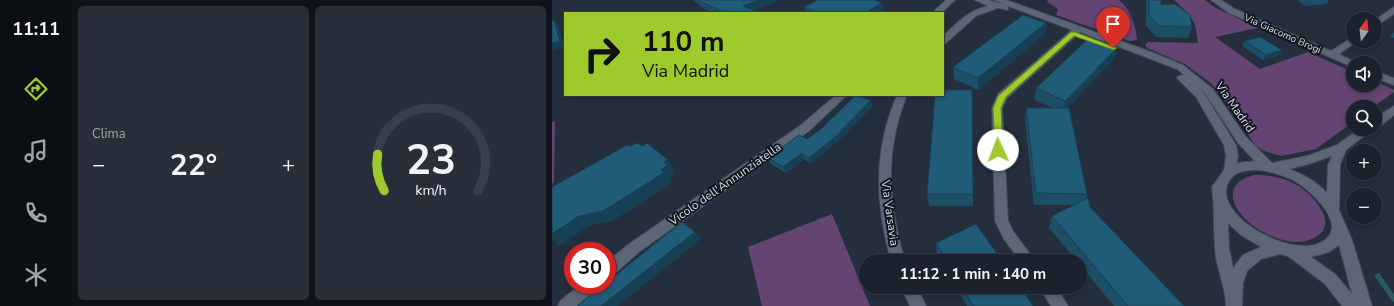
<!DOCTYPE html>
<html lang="it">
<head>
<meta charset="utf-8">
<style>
  body { margin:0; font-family:"Nunito Sans",sans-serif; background:#282f3a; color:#f1f3f6; height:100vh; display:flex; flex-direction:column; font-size:15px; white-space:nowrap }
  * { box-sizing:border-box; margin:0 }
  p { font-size:13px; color:#a0a4aa }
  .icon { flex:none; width:22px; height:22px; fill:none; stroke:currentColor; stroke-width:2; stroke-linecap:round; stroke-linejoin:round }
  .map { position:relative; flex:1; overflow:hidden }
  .sheet { display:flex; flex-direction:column; gap:6px; padding:6px; background:#0f1319; width:480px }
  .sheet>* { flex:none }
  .guide { position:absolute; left:12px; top:12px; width:380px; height:84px; border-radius:0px; box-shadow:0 2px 6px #0003,0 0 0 1px #393f4a; background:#9fca2c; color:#111; overflow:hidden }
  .needle { width:26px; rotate:15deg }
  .controls { position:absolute; left:794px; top:12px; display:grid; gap:8px }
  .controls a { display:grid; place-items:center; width:36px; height:36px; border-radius:50%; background:#1b222e; box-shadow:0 2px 6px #0003,0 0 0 1px #393f4a; font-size:20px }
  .speed { position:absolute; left:12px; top:242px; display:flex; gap:8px; font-size:20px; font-weight:700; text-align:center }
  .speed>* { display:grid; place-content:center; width:52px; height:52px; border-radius:50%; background:#1b222e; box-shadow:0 2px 6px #0003,0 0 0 1px #393f4a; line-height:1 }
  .speed .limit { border:6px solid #d22; background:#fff; color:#111 }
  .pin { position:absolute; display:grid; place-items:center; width:34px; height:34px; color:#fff; margin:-41px -17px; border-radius:50% 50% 50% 0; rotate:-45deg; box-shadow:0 0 4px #0007 }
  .pin .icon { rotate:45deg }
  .me { position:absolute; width:44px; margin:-22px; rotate:358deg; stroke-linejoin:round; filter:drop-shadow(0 0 3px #0008) }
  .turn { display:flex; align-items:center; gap:14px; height:84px; padding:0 12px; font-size:18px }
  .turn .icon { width:52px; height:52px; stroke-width:2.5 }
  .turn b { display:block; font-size:28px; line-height:34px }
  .big { font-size:30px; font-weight:700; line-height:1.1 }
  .sheet .tile { flex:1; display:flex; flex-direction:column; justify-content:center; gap:6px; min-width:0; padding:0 14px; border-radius:6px; background:#282f3a }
  .sheet .dial { align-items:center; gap:0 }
  .dial svg { height:104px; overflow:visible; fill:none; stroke:#393f4a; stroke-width:7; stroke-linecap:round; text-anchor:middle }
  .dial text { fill:#f1f3f6; stroke:none }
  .heat { display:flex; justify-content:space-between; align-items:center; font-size:22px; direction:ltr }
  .sheet .tiles { flex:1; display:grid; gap:6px; grid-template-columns:repeat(2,1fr) }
  .trip { position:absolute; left:307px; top:254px; width:228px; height:40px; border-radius:20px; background:#1b222e; box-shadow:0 2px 6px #0003,0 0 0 1px #393f4a; font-weight:700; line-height:40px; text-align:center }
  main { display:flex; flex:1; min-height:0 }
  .tab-bar { display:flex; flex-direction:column; width:72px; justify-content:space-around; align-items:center; background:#0b0e12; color:#a0a4aa }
  .tab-bar .icon { width:28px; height:28px }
  .tab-bar .on { color:#9fca2c }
  .tab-bar b { font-size:18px; color:#f1f3f6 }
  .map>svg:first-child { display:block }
  .green { fill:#644473 }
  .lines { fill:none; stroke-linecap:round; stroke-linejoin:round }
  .stream { stroke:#2c5a5f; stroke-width:5.5 }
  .minor-casing { stroke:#414956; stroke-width:2 }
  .minor { fill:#5c6677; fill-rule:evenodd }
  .wall { fill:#1c4e66 }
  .shaded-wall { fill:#164053 }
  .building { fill:#205b77; stroke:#164053 }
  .route { fill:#9fca2c; stroke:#67831d }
  .labels { text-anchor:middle; stroke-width:4; stroke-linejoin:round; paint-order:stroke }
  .far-street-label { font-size:10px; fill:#d6dce6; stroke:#12161d }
  .street-label { font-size:12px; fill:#d6dce6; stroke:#12161d }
</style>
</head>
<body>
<main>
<nav class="tab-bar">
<b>11:11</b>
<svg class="icon on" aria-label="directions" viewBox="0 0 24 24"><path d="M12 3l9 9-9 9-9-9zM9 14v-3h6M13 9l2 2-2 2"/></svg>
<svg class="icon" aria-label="music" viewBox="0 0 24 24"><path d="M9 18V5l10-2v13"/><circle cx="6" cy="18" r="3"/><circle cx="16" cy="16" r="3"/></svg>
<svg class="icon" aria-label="phone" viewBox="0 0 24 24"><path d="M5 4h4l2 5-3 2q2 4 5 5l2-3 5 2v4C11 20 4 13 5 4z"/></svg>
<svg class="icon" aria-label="climate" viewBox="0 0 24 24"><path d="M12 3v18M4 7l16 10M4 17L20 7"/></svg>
</nav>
<section class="sheet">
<div class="tiles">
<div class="tile"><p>Clima</p>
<div class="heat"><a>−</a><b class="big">22°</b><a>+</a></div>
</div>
<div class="tile dial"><svg viewBox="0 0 100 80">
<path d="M14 69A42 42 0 1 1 86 69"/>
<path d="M14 69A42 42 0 0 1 9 41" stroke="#9fca2c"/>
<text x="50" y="56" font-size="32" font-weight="700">23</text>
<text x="50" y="72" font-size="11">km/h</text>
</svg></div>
</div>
</section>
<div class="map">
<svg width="842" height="306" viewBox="0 0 842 306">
  <rect width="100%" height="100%" fill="#242e3d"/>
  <g class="green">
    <path d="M496,0H567C578,8 584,26 585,40L578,41L504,15L506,9L495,2Z"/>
    <path d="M622,0H653L664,8L706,28L663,37L708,69L756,52L801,72V85H823V81L842,90V92L821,107H801V122L764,149L729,156L712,151L704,146L660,84L633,64L595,48L593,45L596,42L646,43C644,19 639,16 622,0Z"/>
    <polygon points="3,121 2,181 0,185 0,122"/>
    <path d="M702,175C716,175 730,177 743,184C758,192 787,220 766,236C761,239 755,241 749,242C733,243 716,236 703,227C681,212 667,184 702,175Z"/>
    <polygon points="280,214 318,306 210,306 196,247"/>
  </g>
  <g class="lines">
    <polyline class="stream" points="826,276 842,299"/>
    <defs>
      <g id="minor">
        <polygon points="394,0 403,0 389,13 380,13"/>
        <path d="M423,0H436L453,5L442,0H454L602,53L631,65L661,89L694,137L720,163L755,156L785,145L807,129H821L794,150L788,165L787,210L800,240L820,306H790L773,284L736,256L728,254L709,259L695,271L691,283L690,306H674C674,290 667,274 664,258C661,235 663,211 660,187L672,170L674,155L672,145L644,97L625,78L626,76L632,75L625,69L528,32L455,98L450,108L456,221L461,231L483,261H468L452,239L443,221L440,108L446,94L520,30L456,6V10L446,8L424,16L394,43L391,44V36C405,23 417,10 436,6ZM644,85L653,93L686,143L703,161L685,163L686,155L684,145L652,93ZM780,156L776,165L775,193C764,181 751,174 737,169L757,164ZM707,170C718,171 729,175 739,179C754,186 792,219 776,237C752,266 656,217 677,181C684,170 696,170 707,170ZM676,223L689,235L709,247L691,255L681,268L677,248ZM787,245L800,294L783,274L759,257L777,252Z"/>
        <polygon points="659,0 669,0 683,9 779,51 801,37 801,41 804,42 787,54 805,63 801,63 801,67 798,66 677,13"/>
        <polygon points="842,7 842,14 823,27 823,20"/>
        <polygon points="823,71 842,78 842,85 823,78"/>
        <polygon points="284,95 295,95 257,131 87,252 60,276 55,278 55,262 77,244 249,125"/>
        <path d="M345,95H355C332,152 336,203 353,261H339C323,202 321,152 345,95Z"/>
        <polygon points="842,106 842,115 827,127 823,128 823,118"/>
        <polygon points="28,285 47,285 44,290 26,306 6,306 8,301"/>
        <polygon points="349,287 365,287 374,306 358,306"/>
        <polygon points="487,287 504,287 516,306 499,306"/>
      </g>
    </defs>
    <use href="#minor" class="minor-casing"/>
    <use href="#minor" class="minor"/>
  </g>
  <g class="wall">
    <polygon points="141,0 228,0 202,10 208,13 161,13 153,9"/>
    <polygon points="594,0 609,0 609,5 640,27 636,38 604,37 594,26"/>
    <polygon points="746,0 777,0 775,4 753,6"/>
    <polygon points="330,3 331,9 325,13 254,13 252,7"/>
    <polygon points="494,23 493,34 426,90 402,79 401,67"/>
    <polygon points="842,32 842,38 838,37"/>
    <polygon points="693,41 730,50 726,56 711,60 690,46"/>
    <polygon points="562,59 515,108 535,194 534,200 538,207 632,306 562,306 528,265 528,261 525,261 497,228 500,216 522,205 482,205 473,120 474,108 501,108 482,100 484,88"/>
    <polygon points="420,90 421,206 377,206 375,194"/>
    <polygon points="321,106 284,143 259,164 252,159 234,173 219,164 216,158 255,139"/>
    <polygon points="384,243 450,261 389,261 385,254"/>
    <polygon points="404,287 468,287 481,306 415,306"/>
  </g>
  <g class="shaded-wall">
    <polygon points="207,0 228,0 195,13 191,6"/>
    <polygon points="330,3 331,9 325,13 313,13"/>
    <polygon points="2,20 6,26 13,47 0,50"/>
    <polygon points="494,23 493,34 426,90 426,78"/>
    <polygon points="565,48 562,59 511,113 513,101"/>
    <polygon points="730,50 726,56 711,60 714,55"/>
    <polygon points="319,100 321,106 284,143 259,164 257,158"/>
    <polygon points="250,153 252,159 234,173 231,167"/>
    <polygon points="116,160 123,170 120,172 122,175 118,179 120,182 61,221 37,226 7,246 0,239 0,234 27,216 109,170 112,162"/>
    <polygon points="143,232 149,239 66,306 49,306"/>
  </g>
  <g class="building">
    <polygon points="147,0 207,0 191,6 208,13 174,13 149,2"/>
    <polygon points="266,0 323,0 330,3 313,13 265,13 252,7"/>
    <polygon points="597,0 609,0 609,5 623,4 638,15 640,27 608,26 597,15"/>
    <polygon points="471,15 494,23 426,78 401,67"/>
    <polygon points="2,20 8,41 0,43 0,21"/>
    <polygon points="708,37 730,50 714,55 693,41"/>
    <polygon points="537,38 565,48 513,101 484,88"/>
    <polygon points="391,90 420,90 421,194 375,194 383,95 391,95"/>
    <polygon points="304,95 319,100 283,137 257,158 250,153 231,167 216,158 247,135 255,139 269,129"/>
    <polygon points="474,108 517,108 535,194 484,193"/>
    <polygon points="85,143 91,146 95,143 116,160 112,162 115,165 109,170 113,172 51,211 27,216 0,234 0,187 75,145 78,146"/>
    <polygon points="536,198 538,207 632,306 576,306 500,216"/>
    <polygon points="130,222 143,232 49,306 25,306 51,285 55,285 55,282"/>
    <polygon points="424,224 450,261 395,261 384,243"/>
    <polygon points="410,287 468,287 481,306 421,306"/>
  </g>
  <polygon class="route" points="519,32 523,32 565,48 561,50 559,49 522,36 454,97 449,108 451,150 450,152 443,152 441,108 446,96"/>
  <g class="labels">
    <g class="far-street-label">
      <text transform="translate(731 33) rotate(24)" y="4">Via Giacomo Brogi</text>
    </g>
    <g class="street-label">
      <text transform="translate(683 107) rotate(55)" y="4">Via Madrid</text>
      <text transform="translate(173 184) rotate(-35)" y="4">Vicolo dell'Annunziatella</text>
      <text transform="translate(338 213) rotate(82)" y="4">Via Varsavia</text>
    </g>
  </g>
</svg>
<div class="controls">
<a><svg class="needle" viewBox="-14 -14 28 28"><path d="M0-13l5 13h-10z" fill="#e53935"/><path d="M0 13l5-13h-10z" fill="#a0a4aa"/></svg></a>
<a><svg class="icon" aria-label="sound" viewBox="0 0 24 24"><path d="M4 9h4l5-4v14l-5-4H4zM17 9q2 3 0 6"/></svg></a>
<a><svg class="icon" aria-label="search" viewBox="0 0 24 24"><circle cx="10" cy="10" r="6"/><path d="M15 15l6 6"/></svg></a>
<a>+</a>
<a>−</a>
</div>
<div class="speed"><div class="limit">30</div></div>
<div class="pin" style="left:561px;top:48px;background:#d93025"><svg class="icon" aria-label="arrive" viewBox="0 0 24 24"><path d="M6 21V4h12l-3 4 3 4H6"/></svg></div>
<svg class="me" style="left:446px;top:150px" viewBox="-20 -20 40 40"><circle r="19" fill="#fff"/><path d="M0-13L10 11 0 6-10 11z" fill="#9fca2c"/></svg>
<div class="trip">11:12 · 1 min · 140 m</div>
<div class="guide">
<div class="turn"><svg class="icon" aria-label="right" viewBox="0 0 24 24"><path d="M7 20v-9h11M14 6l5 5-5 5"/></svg><div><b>110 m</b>Via Madrid</div></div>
</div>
</div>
</main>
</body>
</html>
